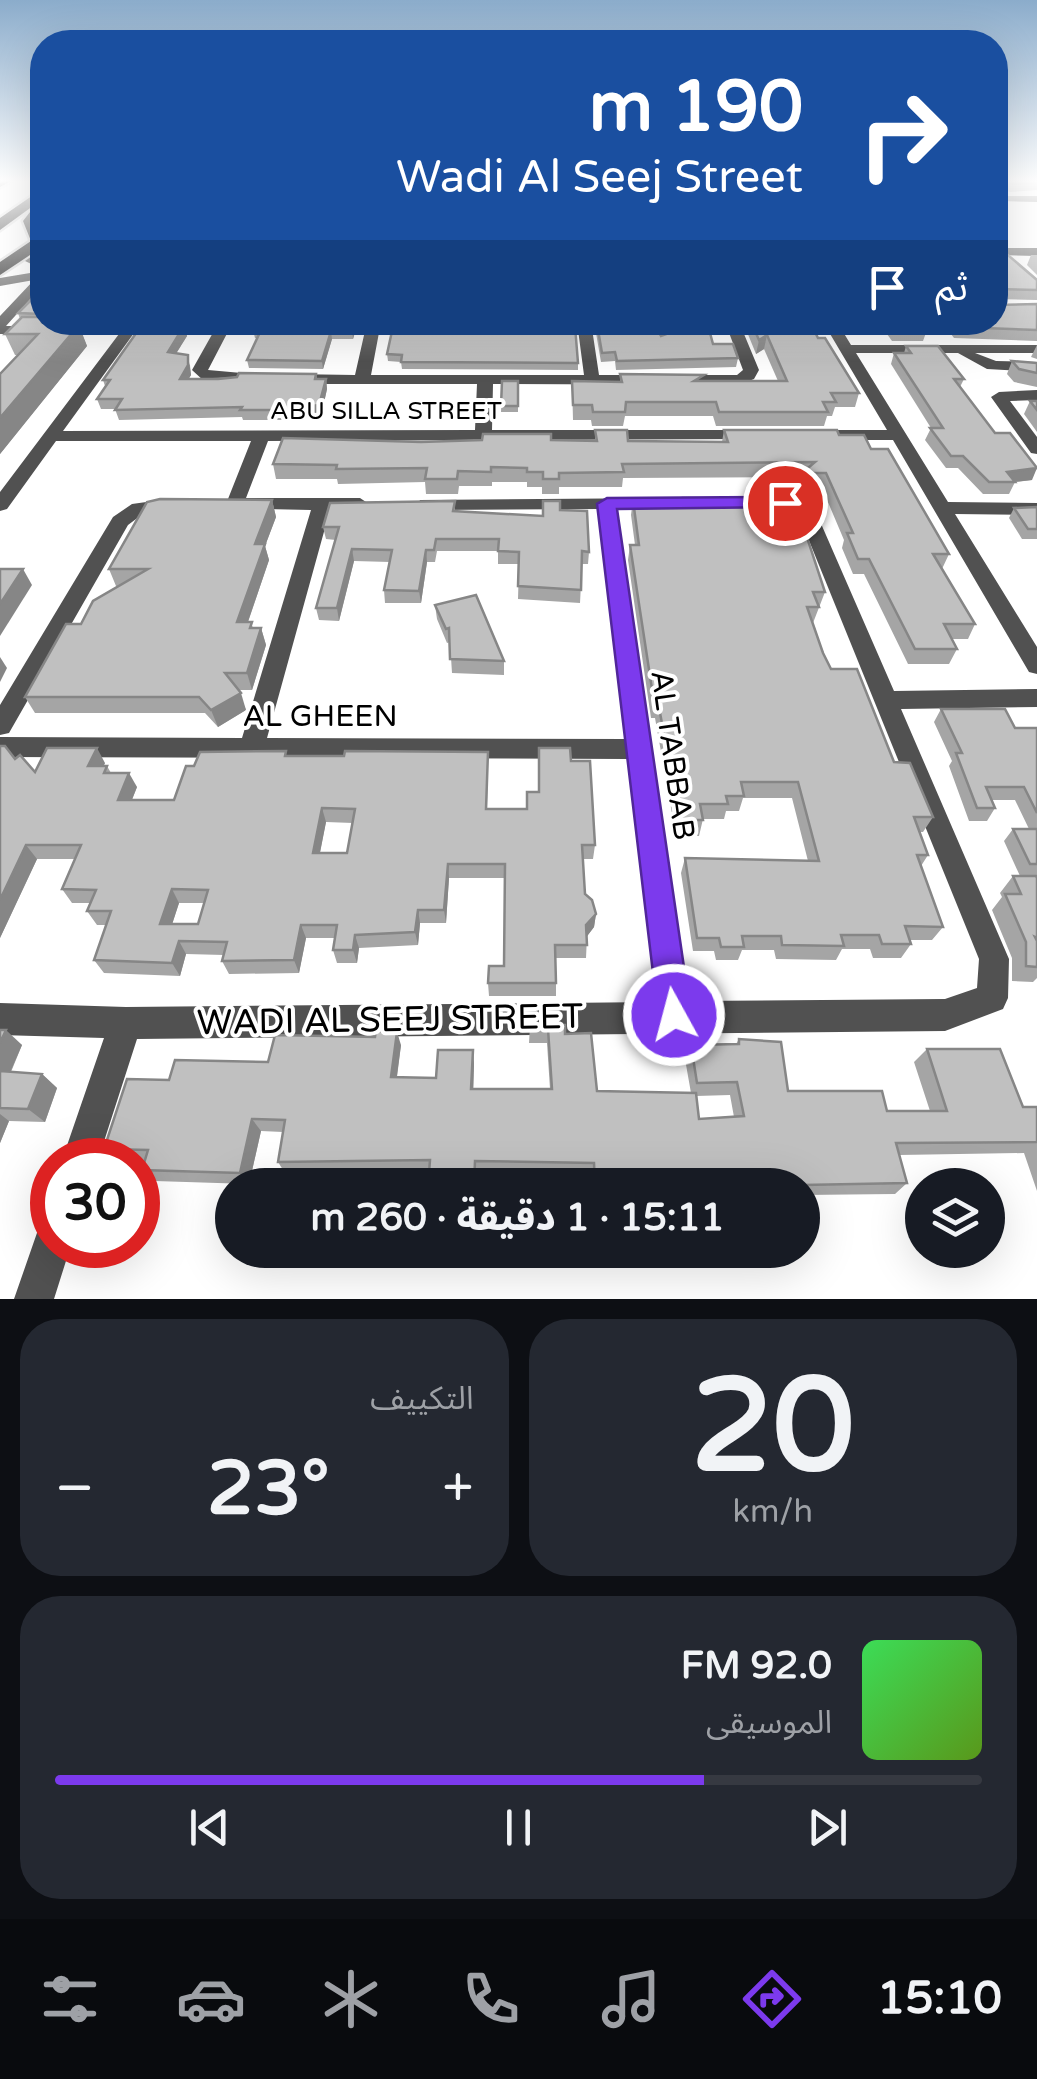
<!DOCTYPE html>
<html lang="ar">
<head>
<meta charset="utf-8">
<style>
  body { margin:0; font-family:"Varela Round","Noto Sans Arabic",sans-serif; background:#242831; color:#f1f3f6; direction:rtl; height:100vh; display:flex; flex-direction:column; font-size:38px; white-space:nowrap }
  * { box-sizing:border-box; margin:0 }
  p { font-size:32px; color:#9ea1a6 }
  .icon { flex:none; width:55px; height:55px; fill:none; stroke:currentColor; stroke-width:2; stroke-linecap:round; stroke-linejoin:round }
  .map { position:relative; height:1299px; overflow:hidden; direction:ltr }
  .panel { display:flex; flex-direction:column; gap:20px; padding:20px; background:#0d0f14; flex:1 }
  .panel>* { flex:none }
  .top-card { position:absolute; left:30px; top:30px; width:978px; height:305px; border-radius:40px; box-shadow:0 10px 40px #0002; direction:rtl; background:#1a4fa0; color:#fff; overflow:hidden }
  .tools { position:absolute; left:905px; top:1168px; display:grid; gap:20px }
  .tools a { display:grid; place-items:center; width:100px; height:100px; border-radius:50%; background:#171b24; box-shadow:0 10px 40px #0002; font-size:50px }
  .speed { position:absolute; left:30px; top:1138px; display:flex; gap:20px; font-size:50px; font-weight:700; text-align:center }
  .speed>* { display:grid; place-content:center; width:130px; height:130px; border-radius:50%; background:#171b24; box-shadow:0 10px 40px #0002; line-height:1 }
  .speed .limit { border:15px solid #d22; background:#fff; color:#111 }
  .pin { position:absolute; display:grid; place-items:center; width:85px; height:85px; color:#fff; margin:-42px; border:5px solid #fff; border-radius:50%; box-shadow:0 2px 10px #0007 }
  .me { position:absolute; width:110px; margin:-55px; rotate:353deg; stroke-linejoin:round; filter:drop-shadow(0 0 8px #0008) }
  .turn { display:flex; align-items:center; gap:35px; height:210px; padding:0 40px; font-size:45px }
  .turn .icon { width:130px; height:130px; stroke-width:2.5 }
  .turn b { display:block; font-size:70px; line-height:85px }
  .then { display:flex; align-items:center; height:95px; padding:0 40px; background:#0003; gap:20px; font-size:38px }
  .big { font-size:75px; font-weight:800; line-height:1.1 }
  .panel .tile { flex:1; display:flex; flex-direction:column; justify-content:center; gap:15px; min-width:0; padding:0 35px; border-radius:40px; background:#242831 }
  .panel .dial { align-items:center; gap:0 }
  .dial b { font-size:130px; line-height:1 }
  .song { display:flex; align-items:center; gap:30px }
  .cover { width:120px; height:120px; border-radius:15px; background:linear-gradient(135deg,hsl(130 70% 55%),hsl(90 70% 35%)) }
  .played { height:10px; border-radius:5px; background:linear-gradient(90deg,#7c3aed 70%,#363941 70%) }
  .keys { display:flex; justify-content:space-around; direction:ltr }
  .heat { display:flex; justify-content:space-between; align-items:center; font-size:55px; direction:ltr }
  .panel .tiles { flex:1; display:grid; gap:20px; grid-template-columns:1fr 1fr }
  .tile:last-child { grid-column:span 2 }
  .trip { position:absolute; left:215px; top:1168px; width:605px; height:100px; border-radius:50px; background:#171b24; box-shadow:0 10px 40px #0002; font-weight:800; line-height:100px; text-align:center; direction:rtl }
  .tab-bar { display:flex; height:160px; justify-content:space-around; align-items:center; background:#090b0e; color:#9ea1a6 }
  .tab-bar .icon { width:70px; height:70px }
  .tab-bar .on { color:#7c3aed }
  .tab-bar b { font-size:45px; color:#f1f3f6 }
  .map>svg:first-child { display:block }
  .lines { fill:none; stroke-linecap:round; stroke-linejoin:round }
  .highway-casing { stroke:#dbdbdb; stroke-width:5 }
  .minor { fill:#515151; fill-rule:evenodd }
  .highway { fill:#000; fill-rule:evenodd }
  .wall { fill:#a5a5a5; fill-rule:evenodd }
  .shaded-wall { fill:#868686 }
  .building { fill:#c0c0c0; stroke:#868686; stroke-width:2.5; fill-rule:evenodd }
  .route { fill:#7c3aed; stroke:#51269a; stroke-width:2.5 }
  .labels { text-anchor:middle; stroke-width:8; stroke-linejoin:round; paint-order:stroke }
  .far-street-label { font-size:25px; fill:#000; stroke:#fff }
  .street-label { font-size:30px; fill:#000; stroke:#fff }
  .near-street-label { font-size:35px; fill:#000; stroke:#fff }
</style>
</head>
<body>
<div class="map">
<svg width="1037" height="1299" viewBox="0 0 1037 1299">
  <rect width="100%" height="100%" fill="#fff"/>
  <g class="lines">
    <defs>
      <g id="highway">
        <polygon points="0,181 11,181 0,187"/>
        <polygon points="42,189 42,199 37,203 42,202 42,215 38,221 42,230 42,247 0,275 0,262 31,241 23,221 37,203 0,230 0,218"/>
      </g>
    </defs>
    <use href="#highway" class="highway-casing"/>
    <g class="minor">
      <polygon points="1005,196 1037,196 1037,202 1001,201"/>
      <polygon points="1002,248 1037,248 1037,256 998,255 996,252"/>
      <polygon points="38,252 42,252 42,269 25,261"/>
      <path d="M42,271V286L6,326H125L142,322L63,431L475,430L477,384H290L282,379L290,374L355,375L367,322H381L371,375H584L577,322H591L599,375H737L743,370L725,322H739L759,370L754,379L739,385L493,384L492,430H751L759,435L757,439L268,441L246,498H360L369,504L360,510H330L267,738L626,739L598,509L427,510L418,504L420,500L785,497L812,503L894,691L1037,689V707L901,709L1009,959L1008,998L1003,1009L945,1031L137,1039L98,1160H62L104,1038L0,1035V1003L126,1007L657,1002L628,759L0,757V737L242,738L311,510L228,508L226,504L251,441H56L7,509L0,511V492L119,334H0V316L34,280L0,286V278ZM617,509L797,511L979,959L977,988L945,999L689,1001Z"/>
      <polygon points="219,322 233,322 208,370 253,374 258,376 258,382 204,381 192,370"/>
      <polygon points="598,322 667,322 671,338 659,341 654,327 605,326"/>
      <polygon points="823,322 837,322 851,345 1037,345 1037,353 975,353 996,361 1037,362 1037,372 987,369 958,353 856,353 948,502 1037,503 1037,515 955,514 1037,647 1037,674 1029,672 893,440 813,440 805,435 813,430 887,430"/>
      <polygon points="1037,390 1037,400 1010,401 1037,437 1037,454 1031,453 991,397 999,392"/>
      <polygon points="175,498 182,500 182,508 144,513 128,525 9,733 0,735 0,705 113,517 132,504"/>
      <polygon points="52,1225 52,1245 71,1245 54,1299 14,1299 38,1230"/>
    </g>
    <use href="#highway" class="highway"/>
  </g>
  <g class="wall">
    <polygon points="995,181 1037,181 1037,190 1010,192 995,185"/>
    <polygon points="995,244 1037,280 1037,300 996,299 995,301"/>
    <polygon points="1031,255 1037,255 1037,275 1027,265"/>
    <polygon points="42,295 42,322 78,325 87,346 0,454 0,374 18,355 15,355 5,334 20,319 18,313"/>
    <polygon points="1037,304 1037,341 954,338 942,322 995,322"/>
    <polygon points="257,322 358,322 353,339 332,339 323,369 249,368 247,360 258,338 255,338 253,330"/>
    <polygon points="601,322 653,322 661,336 673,332 671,322 707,322 713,344 738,358 736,367 616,370 615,361 601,362 596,333 597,324 601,324"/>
    <polygon points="743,322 810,322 818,338 859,393 855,407 835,407 832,416 827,416 824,426 716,426 713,416 625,416 623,426 592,426 591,420 573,420 572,381 620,382 620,374 703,381 778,381 764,349 756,354"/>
    <polygon points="868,322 920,322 927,330 923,341 892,341 887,334 874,331"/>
    <polygon points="176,326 184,326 187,336 176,353 190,365 191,375 188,379 316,374 317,379 326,379 327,389 321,416 287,420 243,420 242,417 119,420 115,409 101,409 97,399 105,386 103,380"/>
    <polygon points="1037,345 1037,359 1031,357"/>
    <polygon points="906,346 964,379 960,387 1032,480 1015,482 1009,494 983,494 958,468 946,468 925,440 931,428 891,364 894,353 904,353"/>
    <polygon points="387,354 578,363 578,370 402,369 401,362 388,361"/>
    <polygon points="1012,361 1037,363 1037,387 1014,382 1007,374"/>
    <polygon points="502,381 518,381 518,412 501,412"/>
    <polygon points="1030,401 1037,401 1037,432 1024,414"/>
    <polygon points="595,430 628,441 722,442 724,430 839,435 871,449 949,554 942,569 975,624 968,639 952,639 957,649 949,664 908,664 864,574 853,574 842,548 844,540 822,488 798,488 801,477 623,478 622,487 559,487 559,494 542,494 542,487 527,487 527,482 492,482 492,486 459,486 458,494 426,494 425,482 338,484 337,479 276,479 273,464 421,442 595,441"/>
    <polygon points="683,498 759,509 825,592 813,623 823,653 831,669 933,817 923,832 920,832 928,855 921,866 943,927 932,940 910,940 911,944 901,958 873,958 870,949 842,949 836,960 776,959 774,950 742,950 738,960 716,960 714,951 693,951 681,873 685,858 808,861 792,798 743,798 739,811 726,811 724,819 703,819 699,836 676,836 655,718 651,718 628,560 630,545 635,545 631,515 633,500 648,507 682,507"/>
    <polygon points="272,500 276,517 265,546 269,560 248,622 254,628 261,628 266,645 252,690 238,690 246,710 218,727 205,713 35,713 25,697 81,624 120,586 116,586 109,569"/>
    <polygon points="455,501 455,511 542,516 560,510 589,552 588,564 582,564 580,603 518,599 519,564 498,564 498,551 437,551 435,562 427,562 421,603 385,603 384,590 390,562 354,561 339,621 319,620 316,608 336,540 326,539 323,527"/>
    <polygon points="1037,507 1037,539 1022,539 1009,518 1014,508"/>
    <polygon points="435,605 504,661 504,675 452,673 450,642 447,643 437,619"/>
    <polygon points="941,709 1015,728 1037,728 1037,978 1033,982 1012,981 1012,958 992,910 1002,897 1000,893 1013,876 1020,876 1004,841 1013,829 1029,829 1015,800 992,800 995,808 987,821 969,821 949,766 952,761 934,722"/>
    <path d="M288,756L488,767L487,809H527L539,792L571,761L595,845L593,859H582L585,894L596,914L594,927L587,936L586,958H556V996H489L488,983L504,966L505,878H449L446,923H420L418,945L359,948L357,963H337L333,950L335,938H306L299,973L229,974L222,961L224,955L186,954L180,976L104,973L94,960L107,925H97L87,911L91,903H72L62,889L75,859H37L0,938L15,759L35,772L105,763L103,766H107L111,773L137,787L132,800H174ZM326,822L353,823L347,853H320ZM179,903H204L198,924H172Z"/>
    <path d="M530,1025L565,1034L597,1091L691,1093L685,1059L691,1045L736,1044L739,1039L788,1091L887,1111H930L914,1062L927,1049L1023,1107H1037V1191L1024,1153L899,1155L907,1183L895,1194L802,1195V1185H592V1174L429,1171L285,1173L278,1162L283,1132L261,1131L249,1184L155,1181L142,1170L145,1161L117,1160L104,1149L169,1080L268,1062L401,1045L397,1077L436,1078L474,1063L473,1089H550L547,1043H529ZM730,1095L734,1117L699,1119L696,1096Z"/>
    <polygon points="0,1030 22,1045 11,1072 42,1074 57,1088 45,1122 9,1121 0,1143"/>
  </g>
  <g class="shaded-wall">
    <polygon points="70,322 77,322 78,327 79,325 87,346 0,454 0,418"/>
    <polygon points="354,322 358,322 353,339 352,331"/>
    <polygon points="184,326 187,336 171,362 168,352"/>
    <polygon points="331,331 332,339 323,369 322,361"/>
    <polygon points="767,335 764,349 756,354 759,340"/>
    <polygon points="188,355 191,375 183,389 180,379"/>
    <polygon points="326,379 327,389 321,416 287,420 284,410"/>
    <polygon points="1037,468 1032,480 1014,482 1007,472"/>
    <polygon points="272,500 276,517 265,546 269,560 242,639 237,622 255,544"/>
    <polygon points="352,549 354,561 339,621 337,608"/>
    <polygon points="426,550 427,562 421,603 419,591"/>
    <polygon points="23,569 32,585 0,636 0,604"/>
    <polygon points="261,628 266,645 252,690 247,673"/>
    <polygon points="0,657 7,668 0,682"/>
    <polygon points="241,693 246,710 218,727 211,710"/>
    <polygon points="97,748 105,763 97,781 88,766"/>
    <polygon points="129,773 137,787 126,814 118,800"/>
    <polygon points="322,808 326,822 317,867 313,853"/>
    <polygon points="26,845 37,859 0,938 0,900"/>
    <polygon points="448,864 449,878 446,923 444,910"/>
    <polygon points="172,889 179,903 168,937 160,924"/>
    <polygon points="418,910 420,923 418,945 415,932"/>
    <polygon points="596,914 594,927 585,939 586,925"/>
    <polygon points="301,925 306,938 299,973 294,960"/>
    <polygon points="355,935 359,948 357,963 353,950"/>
    <polygon points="179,941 186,954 180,976 172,963"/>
    <polygon points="6,1030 22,1045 5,1084 0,1080 0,1043"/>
    <polygon points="397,1032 401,1045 395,1090 391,1077"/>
    <polygon points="473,1050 474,1063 473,1101 471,1089"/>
    <polygon points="42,1074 57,1088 45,1122 28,1109"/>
    <polygon points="0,1114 9,1121 0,1143"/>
    <polygon points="252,1119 261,1131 249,1184 240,1173"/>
  </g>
  <g class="building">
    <polygon points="1006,181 1037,181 1037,182 1013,184"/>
    <polygon points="995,244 1037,280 1037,290 999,289 995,300"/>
    <polygon points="36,295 42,295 42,314 18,313"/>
    <polygon points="1037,304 1037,330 958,327 954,322 995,322 995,305"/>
    <polygon points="22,317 42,317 42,322 70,322 67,325 79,325 0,418 0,374 38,334 5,334"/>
    <polygon points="144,322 169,322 175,323 173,326 184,326 168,352 188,355 188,365 180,379 218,379 237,377 239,373 316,374 315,379 326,379 319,405 284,410 240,410 242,407 115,410 122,399 97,399 110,380 103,380"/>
    <polygon points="257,322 354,322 352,331 331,331 322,361 247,360 261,330 253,330"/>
    <polygon points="394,322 567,322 568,326 575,326 578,363 401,362 402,355 387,354"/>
    <polygon points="602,322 653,322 661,336 675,331 674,322 707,322 713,344 733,344 738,358 617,361 615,352 602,353 597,324 602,324"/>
    <polygon points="751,322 810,322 818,338 825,338 859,393 831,393 836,402 823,402 828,412 719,412 716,402 626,402 625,412 593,412 592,405 573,405 572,381 622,382 620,374 704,375 694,381 787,381 767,335 759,340"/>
    <polygon points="887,322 920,322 927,330 895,330 890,323"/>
    <polygon points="906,346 938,346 964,379 954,379 995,433 1010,433 1037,468 1007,472 1015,482 989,482 963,456 951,456 930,428 943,428 894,353 911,353"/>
    <polygon points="1012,361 1037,363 1037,373 1019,369"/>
    <polygon points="502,381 518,381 518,406 501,406"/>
    <polygon points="1030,401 1037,401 1037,410"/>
    <polygon points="595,430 627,430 628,441 728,442 724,430 837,430 839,435 864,435 871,449 888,449 949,554 933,554 975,624 944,624 957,649 915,649 869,559 858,559 847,533 853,533 826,473 802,473 815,462 622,464 624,472 559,473 559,479 543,479 543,472 527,472 527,468 491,467 491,472 458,471 457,479 425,479 427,468 336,469 337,465 273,464 283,438 421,442 482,440 483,434 551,434 551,440 597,441"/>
    <polygon points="683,498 756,499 759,509 770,499 795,501 825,592 813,592 819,607 807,607 823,653 831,669 857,669 894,762 910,763 933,817 914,817 928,855 917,855 943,927 905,926 911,944 882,944 879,935 841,935 844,946 782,945 781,936 742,936 744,947 721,947 719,938 697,938 685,858 819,861 798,782 741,782 744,796 726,796 728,804 700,804 703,820 680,820 658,702 654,702 630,545 639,545 633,500 648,507 685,507"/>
    <polygon points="160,499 272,500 255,544 265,544 237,622 252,622 250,628 261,628 247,673 225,673 241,693 211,710 199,697 25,697 66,624 81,624 93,601 148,569 109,569 147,502"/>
    <polygon points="455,501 453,511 543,516 543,501 560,501 560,510 587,511 589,552 582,551 581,590 518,586 519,552 498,551 499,539 436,539 434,550 426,550 419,591 384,590 392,550 352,549 337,608 316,608 339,527 323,527 330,503"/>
    <polygon points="1037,507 1037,529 1028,529 1014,508"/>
    <polygon points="0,569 23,569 0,604"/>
    <polygon points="476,595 504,661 450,659 449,628 446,629 435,605"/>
    <polygon points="941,709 1005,709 1015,728 1037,728 1037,813 1024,787 986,787 995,808 977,808 956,753 962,753"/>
    <path d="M0,746H5L15,759L20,755L35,772L47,748H97L88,766H107L104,773H129L118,800H174L186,766H194L200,752L286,751L285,756H344L345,751L488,752L486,809H527V792H539V748H570L571,761H590L595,845H582L585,894L592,900L596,914L586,925L587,945H555L556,983H488L489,966H504L505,864H448L444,910H418L415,932L355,935L353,950H333L337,925H301L294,960L222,961L227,942L179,941L172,963L94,960L111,911H87L96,890L62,889L81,845H26L0,900ZM322,808L355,809L347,853H313ZM172,889L208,890L198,924H160Z"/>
    <polygon points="1013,829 1037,829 1037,864 1030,864"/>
    <polygon points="1013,876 1036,876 1037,878 1037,938 1035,937 1037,941 1037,967 1026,966 1026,942 1005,894 1021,894"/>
    <polygon points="530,1025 565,1025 565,1034 591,1033 597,1091 696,1093 699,1119 744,1116 737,1082 697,1083 691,1045 739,1044 739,1039 781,1042 788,1091 882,1091 887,1111 947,1111 927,1049 1000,1049 1023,1107 1037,1107 1037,1142 896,1143 907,1183 802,1185 595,1185 594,1163 475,1161 474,1185 428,1185 430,1160 278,1162 285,1120 252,1119 240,1173 142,1170 148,1150 104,1149 127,1079 169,1080 175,1060 268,1062 275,1035 375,1037 376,1031 397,1032 391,1077 436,1078 438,1050 473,1050 471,1089 552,1089 548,1029 530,1029"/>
    <polygon points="0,1030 6,1030 0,1043"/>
    <polygon points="0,1071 42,1074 28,1109 0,1108"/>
  </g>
  <linearGradient id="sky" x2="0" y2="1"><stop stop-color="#8baccb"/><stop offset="0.5" stop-color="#fff"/><stop offset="1" stop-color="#fff" stop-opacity="0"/></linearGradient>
  <rect width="1037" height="362" fill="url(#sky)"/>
  <polygon class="route" points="785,497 792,499 792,507 617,509 691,1015 686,1027 674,1032 663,1027 658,1015 597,504 607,498"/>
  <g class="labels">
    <g class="far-street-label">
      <text x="386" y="419">ABU SILLA STREET</text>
    </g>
    <g class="street-label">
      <text x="320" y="726">AL GHEEN</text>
      <text transform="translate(673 755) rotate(82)" y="10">AL TABBAB</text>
    </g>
    <g class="near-street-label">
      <text transform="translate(390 1019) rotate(-1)" y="12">WADI AL SEEJ STREET</text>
    </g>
  </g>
</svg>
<div class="tools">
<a><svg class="icon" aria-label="layers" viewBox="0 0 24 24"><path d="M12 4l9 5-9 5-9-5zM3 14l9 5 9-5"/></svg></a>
</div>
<div class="speed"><div class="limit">30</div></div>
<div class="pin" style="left:785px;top:503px;background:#d93025"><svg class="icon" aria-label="arrive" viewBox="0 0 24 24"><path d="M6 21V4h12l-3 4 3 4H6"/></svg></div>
<svg class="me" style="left:674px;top:1015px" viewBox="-20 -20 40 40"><circle r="17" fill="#7c3aed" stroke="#fff" stroke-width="3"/><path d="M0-11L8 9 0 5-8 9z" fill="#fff"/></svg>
<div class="trip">15:11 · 1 دقيقة · 260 m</div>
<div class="top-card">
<div class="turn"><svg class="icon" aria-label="right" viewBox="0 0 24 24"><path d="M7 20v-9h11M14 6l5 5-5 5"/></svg><div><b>190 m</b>Wadi Al Seej Street</div></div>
<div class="then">ثم<svg class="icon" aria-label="arrive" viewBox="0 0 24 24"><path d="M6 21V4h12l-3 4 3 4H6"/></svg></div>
</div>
</div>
<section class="panel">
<div class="tiles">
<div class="tile dial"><b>20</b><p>km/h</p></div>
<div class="tile"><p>التكييف</p>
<div class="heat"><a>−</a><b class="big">23°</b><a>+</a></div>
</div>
<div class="tile">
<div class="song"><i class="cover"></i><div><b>92.0 FM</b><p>الموسيقى</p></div></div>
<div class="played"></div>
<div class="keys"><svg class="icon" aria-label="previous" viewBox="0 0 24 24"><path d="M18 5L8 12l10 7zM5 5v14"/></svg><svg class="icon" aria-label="pause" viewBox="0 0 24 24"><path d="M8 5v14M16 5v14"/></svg><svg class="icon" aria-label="next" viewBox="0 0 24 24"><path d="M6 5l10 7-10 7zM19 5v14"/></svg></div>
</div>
</div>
</section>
<nav class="tab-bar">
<b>15:10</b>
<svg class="icon on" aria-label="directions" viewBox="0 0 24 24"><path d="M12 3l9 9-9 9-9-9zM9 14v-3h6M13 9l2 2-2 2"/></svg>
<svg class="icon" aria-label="music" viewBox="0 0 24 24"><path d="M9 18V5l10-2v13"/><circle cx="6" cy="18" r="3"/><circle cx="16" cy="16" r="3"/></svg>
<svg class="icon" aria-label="phone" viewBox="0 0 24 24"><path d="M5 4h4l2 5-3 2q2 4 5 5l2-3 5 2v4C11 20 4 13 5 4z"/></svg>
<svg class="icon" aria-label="climate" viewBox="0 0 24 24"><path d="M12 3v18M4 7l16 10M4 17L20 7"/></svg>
<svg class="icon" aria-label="car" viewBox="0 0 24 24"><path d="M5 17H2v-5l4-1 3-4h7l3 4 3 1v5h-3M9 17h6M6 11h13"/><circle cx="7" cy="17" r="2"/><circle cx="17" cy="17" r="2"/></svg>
<svg class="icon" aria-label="filters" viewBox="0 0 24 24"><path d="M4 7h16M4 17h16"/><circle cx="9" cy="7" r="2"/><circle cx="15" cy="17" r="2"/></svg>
</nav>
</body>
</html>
